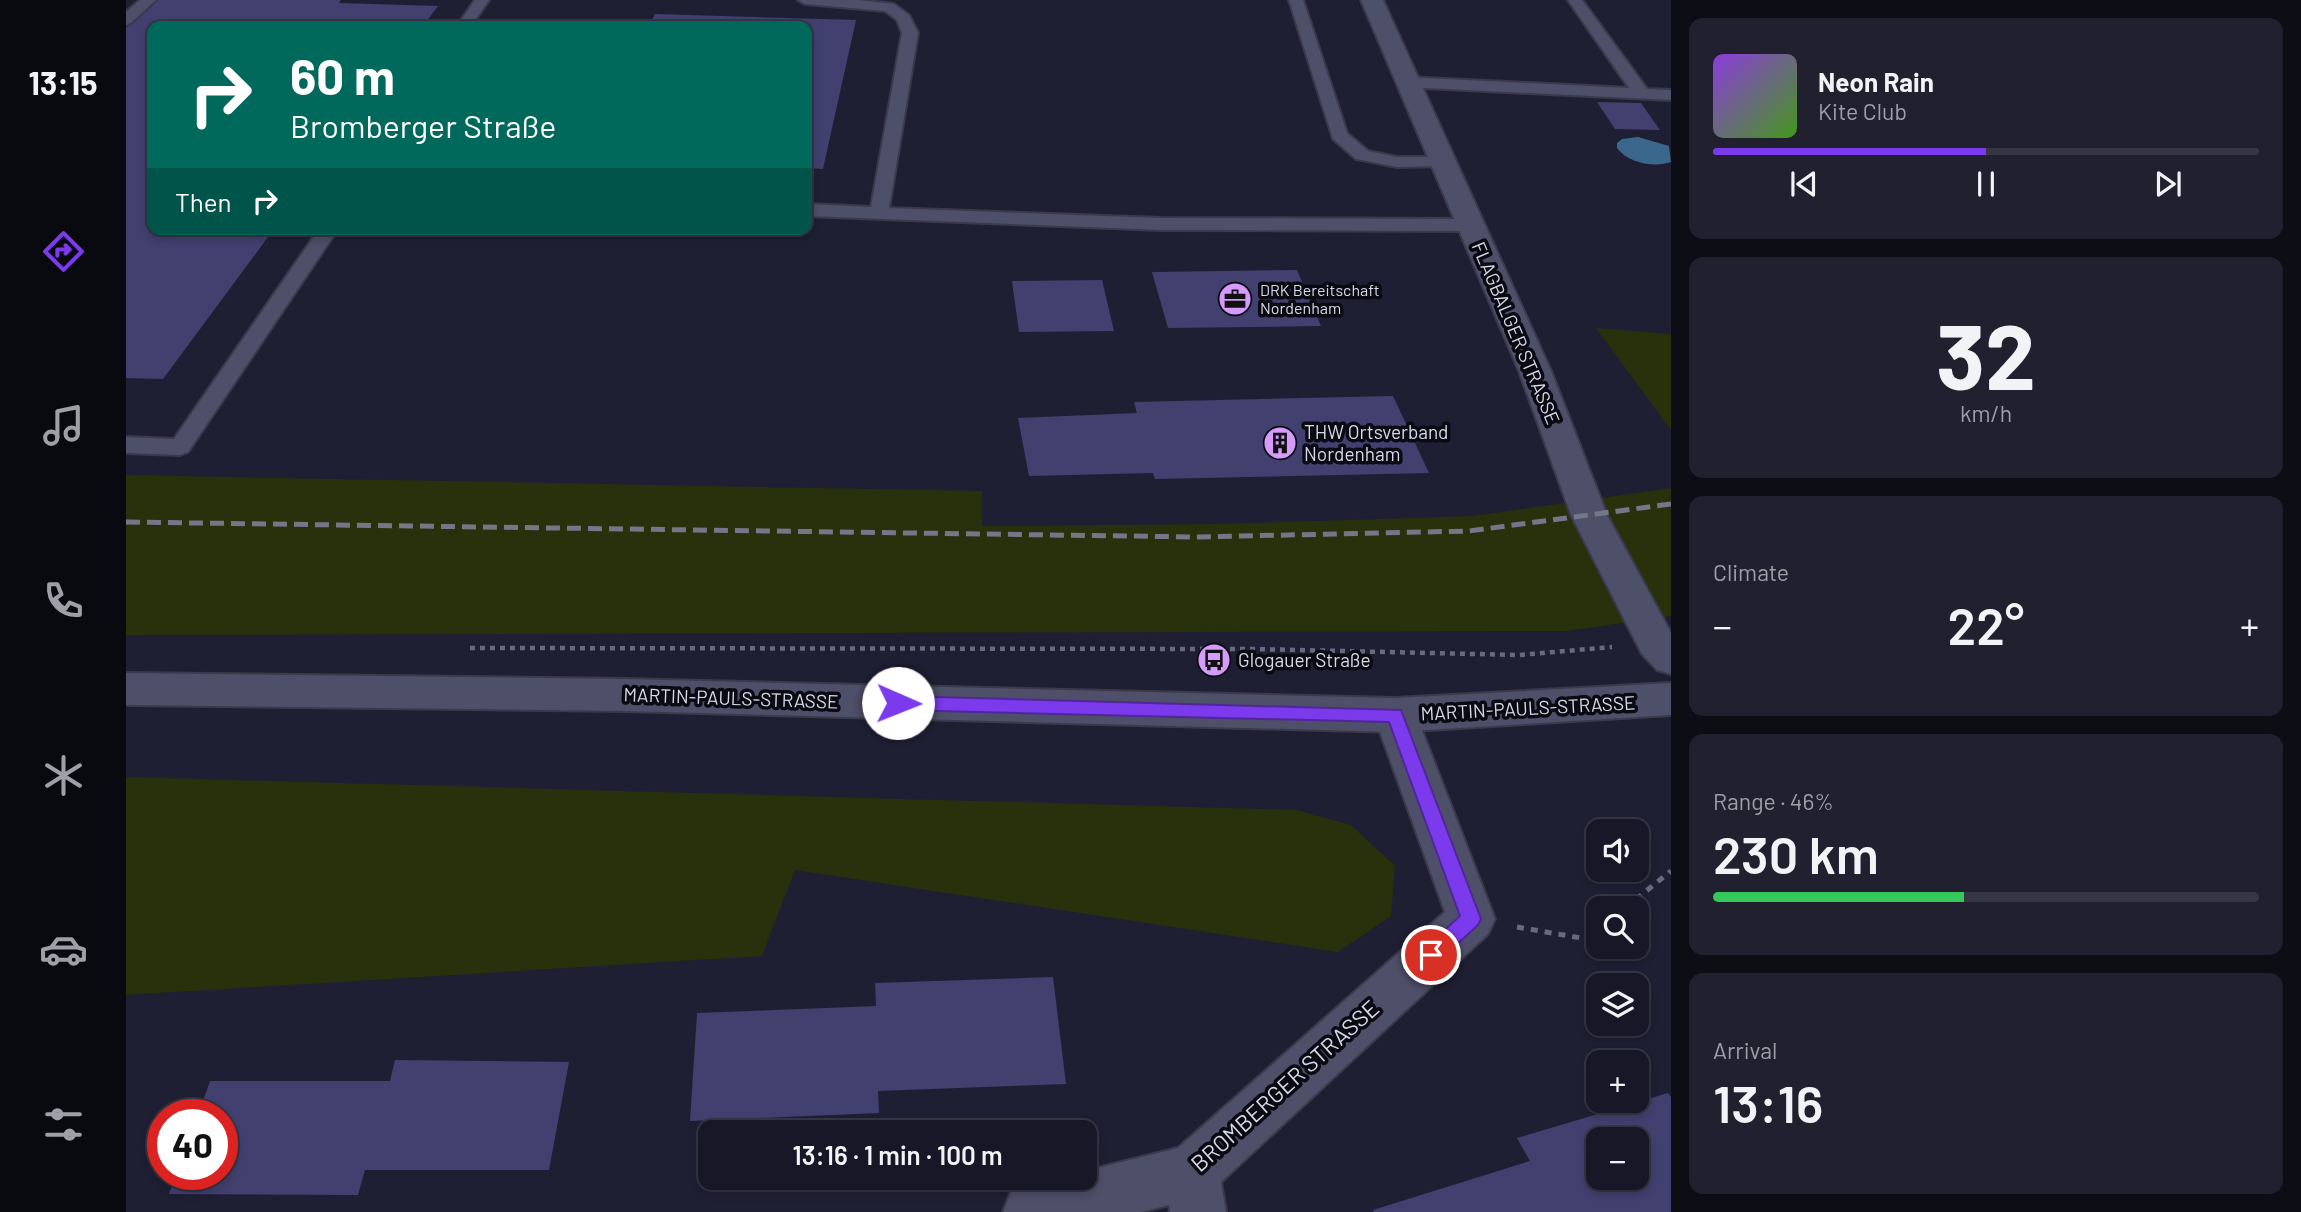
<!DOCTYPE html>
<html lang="en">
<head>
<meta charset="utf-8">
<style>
  body { margin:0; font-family:Barlow,sans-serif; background:#20202f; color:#f1f3f6; height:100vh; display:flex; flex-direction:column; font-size:26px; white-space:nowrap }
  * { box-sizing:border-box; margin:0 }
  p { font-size:23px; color:#9e9fa7 }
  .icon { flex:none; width:38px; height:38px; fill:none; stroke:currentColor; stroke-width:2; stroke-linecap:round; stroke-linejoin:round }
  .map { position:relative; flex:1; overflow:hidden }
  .drawer { display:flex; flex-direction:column; gap:18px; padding:18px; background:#0d0d15; width:630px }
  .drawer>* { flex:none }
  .guide { position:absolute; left:21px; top:21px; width:665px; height:214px; border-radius:14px; box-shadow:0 4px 10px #0003,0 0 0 2px #363644; background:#00695c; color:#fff; overflow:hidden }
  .buttons { position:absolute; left:1460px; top:819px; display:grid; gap:14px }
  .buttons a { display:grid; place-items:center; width:63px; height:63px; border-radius:14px; background:#171727; box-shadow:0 4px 10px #0003,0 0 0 2px #363644; font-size:35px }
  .speed { position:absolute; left:21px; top:1099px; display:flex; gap:14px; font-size:35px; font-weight:700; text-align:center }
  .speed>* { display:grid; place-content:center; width:91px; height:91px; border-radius:50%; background:#171727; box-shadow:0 4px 10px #0003,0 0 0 2px #363644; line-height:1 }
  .speed .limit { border:10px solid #d22; background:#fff; color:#111 }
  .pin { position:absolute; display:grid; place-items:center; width:60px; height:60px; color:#fff; margin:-30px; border:4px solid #fff; border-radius:50%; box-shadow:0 2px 7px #0007 }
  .me { position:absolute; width:77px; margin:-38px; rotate:91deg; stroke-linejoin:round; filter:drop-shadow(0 0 5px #0008) }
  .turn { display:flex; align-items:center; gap:24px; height:147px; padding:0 28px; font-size:32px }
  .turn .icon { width:91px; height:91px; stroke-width:2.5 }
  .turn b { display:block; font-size:49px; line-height:60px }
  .then { display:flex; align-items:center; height:66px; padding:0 28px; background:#0003; gap:14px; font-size:26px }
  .big { font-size:52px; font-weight:600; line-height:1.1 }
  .drawer .widget { flex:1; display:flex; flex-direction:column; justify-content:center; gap:10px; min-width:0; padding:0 24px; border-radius:14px; background:#20202f }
  .drawer .dial { align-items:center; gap:0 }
  .dial b { font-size:91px; line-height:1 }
  .song { display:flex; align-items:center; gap:21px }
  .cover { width:84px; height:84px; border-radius:10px; background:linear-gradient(135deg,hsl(270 70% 55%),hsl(100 70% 35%)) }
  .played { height:7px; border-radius:4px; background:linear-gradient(90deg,#7c3aed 50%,#363644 50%) }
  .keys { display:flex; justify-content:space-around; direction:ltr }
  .heat { display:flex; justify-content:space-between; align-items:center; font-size:38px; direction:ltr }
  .charge { height:10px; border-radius:5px; background:linear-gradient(90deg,#34c759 46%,#363644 0) }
  .trip { position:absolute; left:572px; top:1120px; width:399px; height:70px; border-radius:14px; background:#171727; box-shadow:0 4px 10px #0003,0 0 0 2px #363644; font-weight:600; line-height:70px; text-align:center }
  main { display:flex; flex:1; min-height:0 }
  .menu { display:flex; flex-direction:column; width:126px; justify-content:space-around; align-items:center; background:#090910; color:#9e9fa7 }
  .menu .icon { width:49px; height:49px }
  .menu .on { color:#7c3aed }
  .menu b { font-size:32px; color:#f1f3f6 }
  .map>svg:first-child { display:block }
  .green { fill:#29300c }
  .water { fill:#3b678c }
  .building { fill:#41406f; fill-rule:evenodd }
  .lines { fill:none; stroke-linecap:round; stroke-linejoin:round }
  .service-casing { stroke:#3b3a4c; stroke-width:4 }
  .minor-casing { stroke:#3b3a4c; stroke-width:4 }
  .tertiary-casing { stroke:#3b3a4c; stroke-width:4 }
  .path-far1 { stroke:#6a6a7d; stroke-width:4.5; stroke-dasharray:5 5; stroke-linecap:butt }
  .path { stroke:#6a6a7d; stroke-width:5; stroke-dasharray:7 7; stroke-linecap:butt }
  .service { fill:#4e4f68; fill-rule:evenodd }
  .minor { fill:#4e4f68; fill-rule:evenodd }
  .tertiary { fill:#4e4f68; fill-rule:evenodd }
  .rail { stroke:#757688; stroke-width:5; stroke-dasharray:14 7; stroke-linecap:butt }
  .route { fill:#7c3aed; stroke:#51269a; stroke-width:2 }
  .labels { text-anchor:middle; stroke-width:7; stroke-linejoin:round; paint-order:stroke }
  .far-poi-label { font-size:16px; fill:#d8d9e8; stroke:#0a0a13; text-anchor:start }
  .street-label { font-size:19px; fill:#d8d9e8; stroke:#0a0a13 }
  .poi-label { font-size:19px; fill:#d8d9e8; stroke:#0a0a13; text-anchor:start }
  .near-street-label { font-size:23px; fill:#d8d9e8; stroke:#0a0a13 }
</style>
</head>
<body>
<main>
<nav class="menu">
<b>13:15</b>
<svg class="icon on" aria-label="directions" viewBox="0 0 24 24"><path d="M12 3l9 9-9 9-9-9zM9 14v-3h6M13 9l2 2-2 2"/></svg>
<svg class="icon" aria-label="music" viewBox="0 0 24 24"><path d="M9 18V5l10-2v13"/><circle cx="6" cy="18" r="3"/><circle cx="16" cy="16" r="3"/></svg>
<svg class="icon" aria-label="phone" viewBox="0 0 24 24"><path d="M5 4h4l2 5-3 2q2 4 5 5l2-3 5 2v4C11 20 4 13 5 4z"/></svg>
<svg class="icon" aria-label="climate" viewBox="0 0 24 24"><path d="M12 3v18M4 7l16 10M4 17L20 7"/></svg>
<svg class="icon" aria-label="car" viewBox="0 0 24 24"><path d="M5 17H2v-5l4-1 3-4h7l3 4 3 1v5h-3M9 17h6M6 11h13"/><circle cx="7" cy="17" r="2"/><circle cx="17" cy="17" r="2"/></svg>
<svg class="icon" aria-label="filters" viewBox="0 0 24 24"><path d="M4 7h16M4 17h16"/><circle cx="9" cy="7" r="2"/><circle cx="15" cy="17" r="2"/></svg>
</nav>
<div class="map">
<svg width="1545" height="1212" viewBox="0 0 1545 1212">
  <rect width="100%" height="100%" fill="#1f1f34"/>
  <g class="green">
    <polygon points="1470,328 1545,334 1545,430"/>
    <polygon points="0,475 856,491 856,526 1096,524 1347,516 1545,488 1545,616 1441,631 0,635"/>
    <polygon points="0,777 1171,810 1225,825 1269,866 1265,916 1212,952 669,870 636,956 0,995"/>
  </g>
  <path class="water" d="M1512,137L1543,146L1545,162C1528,168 1502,163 1491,148V143L1496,139Z"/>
  <g class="building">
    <polygon points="30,0 215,0 213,3 312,6 297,26 26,26 26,229 148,229 37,379 0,378 0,28"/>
    <polygon points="529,14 730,20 697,169 681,168 681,26 523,26"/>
    <polygon points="1471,102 1515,103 1534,130 1489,129"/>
    <polygon points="1171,270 1195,326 1042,328 1026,272"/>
    <polygon points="976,280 988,331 893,332 886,281"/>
    <polygon points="1267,396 1303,473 1029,479 1027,473 903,476 892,418 1011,413 1008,402"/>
    <polygon points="927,977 940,1084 752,1091 753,1113 564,1121 571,1013 750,1006 749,983"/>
    <polygon points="269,1060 443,1062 423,1170 239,1170 232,1195 43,1194 50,1174 96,1174 96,1115 72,1115 84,1081 264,1081"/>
    <path d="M1542,1093L1545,1097V1212H1248L1247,1210L1404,1161L1391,1138ZM1472,1139H1510V1178H1472Z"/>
  </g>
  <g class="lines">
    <defs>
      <g id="service">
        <polygon points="14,0 30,0 5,23 0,25 0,12"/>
        <polygon points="349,0 363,0 345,26 331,26"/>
        <polygon points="672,0 732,0 768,4 783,15 792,33 763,208 1035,218 1345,219 1355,225 1345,231 1035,230 681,216 681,204 745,207 776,33 771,20 759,11 679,4"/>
        <polygon points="1163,0 1177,0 1221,133 1242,151 1271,157 1317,157 1323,158 1326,162 1323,166 1271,167 1236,160 1230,159 1207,139"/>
        <polygon points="1442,0 1456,0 1521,89 1545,90 1545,100 1280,87 1272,82 1280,77 1503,88"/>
        <polygon points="193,229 212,229 62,452 54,455 0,453 0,437 48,439"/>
      </g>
      <g id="minor">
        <polygon points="1235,0 1257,0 1425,371 1481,515 1545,633 1545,674 1531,670 1516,654 1445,515 1393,371"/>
        <path d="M1269,698L1284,703L1290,715L1369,919L1362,934L1095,1182L1100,1212H1044L1043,1205L1015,1212H877L885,1192C910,1182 932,1178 959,1178V1171L1052,1148L1319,912L1248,715L1254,703Z"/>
      </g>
      <polygon id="tertiary" points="0,673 499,679 1269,698 1545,683 1545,715 1269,732 499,711 0,705"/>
    </defs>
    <use href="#service" class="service-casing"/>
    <use href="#minor" class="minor-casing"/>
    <use href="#tertiary" class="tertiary-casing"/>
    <polyline class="path-far1" points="344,648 1127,649 1393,655 1486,647"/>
    <g class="path">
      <polyline points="1499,908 1545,871"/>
      <polyline points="1391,927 1461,939 1472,930"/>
    </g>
    <use href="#service" class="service"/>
    <use href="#minor" class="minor"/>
    <use href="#tertiary" class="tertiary"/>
    <polyline class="rail" points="0,522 1071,537 1343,531 1545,504"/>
  </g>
  <polygon class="route" points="772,696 1275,710 1355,919 1352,925 1312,962 1305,964 1298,962 1295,955 1298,949 1334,916 1263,722 772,710 766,708 763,703 766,698"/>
  <defs>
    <symbol id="office-disc" viewBox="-11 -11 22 22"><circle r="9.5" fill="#d59bfa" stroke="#0a0a13"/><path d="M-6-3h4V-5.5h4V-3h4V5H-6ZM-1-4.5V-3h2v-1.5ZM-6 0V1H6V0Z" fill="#111"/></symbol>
    <symbol id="building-disc" viewBox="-11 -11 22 22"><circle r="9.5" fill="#d59bfa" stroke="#0a0a13"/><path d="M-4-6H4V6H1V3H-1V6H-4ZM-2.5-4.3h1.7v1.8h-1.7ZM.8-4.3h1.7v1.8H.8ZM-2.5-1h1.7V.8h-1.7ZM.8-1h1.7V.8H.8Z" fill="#111"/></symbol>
    <symbol id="bus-disc" viewBox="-11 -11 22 22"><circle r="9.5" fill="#d59bfa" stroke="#0a0a13"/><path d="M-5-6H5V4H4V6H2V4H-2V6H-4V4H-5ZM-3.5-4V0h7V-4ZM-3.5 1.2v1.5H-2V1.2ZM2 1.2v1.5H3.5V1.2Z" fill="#111"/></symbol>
  </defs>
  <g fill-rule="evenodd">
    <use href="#office-disc" x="1090" y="280" width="38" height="38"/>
    <use href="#building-disc" x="1135" y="424" width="38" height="38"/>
    <use href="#bus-disc" x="1069" y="641" width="38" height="38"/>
  </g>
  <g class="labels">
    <g class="far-poi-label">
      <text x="1134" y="296">DRK Bereitschaft<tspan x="1134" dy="18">Nordenham</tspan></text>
    </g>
    <g class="street-label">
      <text transform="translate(1390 333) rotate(67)" y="7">FLAGBALGER STRASSE</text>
      <text transform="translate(605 698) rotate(2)" y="7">MARTIN-PAULS-STRASSE</text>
      <text transform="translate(1402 708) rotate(-3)" y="7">MARTIN-PAULS-STRASSE</text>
    </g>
    <g class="poi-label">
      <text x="1178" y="439">THW Ortsverband<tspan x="1178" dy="22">Nordenham</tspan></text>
      <text x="1112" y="667">Glogauer Straße</text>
    </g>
    <g class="near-street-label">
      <text transform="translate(1159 1086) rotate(-42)" y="8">BROMBERGER STRASSE</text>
    </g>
  </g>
</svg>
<div class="buttons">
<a><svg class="icon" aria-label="sound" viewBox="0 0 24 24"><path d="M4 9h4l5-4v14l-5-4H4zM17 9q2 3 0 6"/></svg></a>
<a><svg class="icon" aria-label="search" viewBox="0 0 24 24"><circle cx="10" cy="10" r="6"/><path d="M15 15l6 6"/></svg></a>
<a><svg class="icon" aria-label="layers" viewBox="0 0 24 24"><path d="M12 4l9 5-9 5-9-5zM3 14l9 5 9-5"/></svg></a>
<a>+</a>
<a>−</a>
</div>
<div class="speed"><div class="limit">40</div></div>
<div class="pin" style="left:1305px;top:955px;background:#d93025"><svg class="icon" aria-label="arrive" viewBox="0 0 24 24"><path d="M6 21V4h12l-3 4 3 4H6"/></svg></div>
<svg class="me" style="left:772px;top:703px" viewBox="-20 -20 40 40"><circle r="19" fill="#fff"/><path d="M0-13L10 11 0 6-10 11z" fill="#7c3aed"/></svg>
<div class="trip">13:16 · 1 min · 100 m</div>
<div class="guide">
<div class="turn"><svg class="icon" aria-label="right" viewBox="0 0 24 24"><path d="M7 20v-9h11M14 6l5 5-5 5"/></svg><div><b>60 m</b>Bromberger Straße</div></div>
<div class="then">Then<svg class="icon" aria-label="right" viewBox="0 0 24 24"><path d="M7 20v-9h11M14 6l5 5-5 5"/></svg></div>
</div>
</div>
<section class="drawer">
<div class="widget">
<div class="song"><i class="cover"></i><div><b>Neon Rain</b><p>Kite Club</p></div></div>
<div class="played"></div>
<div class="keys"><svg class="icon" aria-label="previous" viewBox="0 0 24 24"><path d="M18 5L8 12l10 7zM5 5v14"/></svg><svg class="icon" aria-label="pause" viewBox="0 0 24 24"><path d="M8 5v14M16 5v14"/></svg><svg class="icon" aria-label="next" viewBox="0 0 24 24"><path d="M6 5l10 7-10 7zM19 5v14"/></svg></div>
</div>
<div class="widget dial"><b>32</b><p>km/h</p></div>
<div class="widget"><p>Climate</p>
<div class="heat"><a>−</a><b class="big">22°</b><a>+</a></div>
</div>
<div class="widget"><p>Range · 46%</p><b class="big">230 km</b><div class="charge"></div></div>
<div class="widget"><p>Arrival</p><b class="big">13:16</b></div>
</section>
</main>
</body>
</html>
